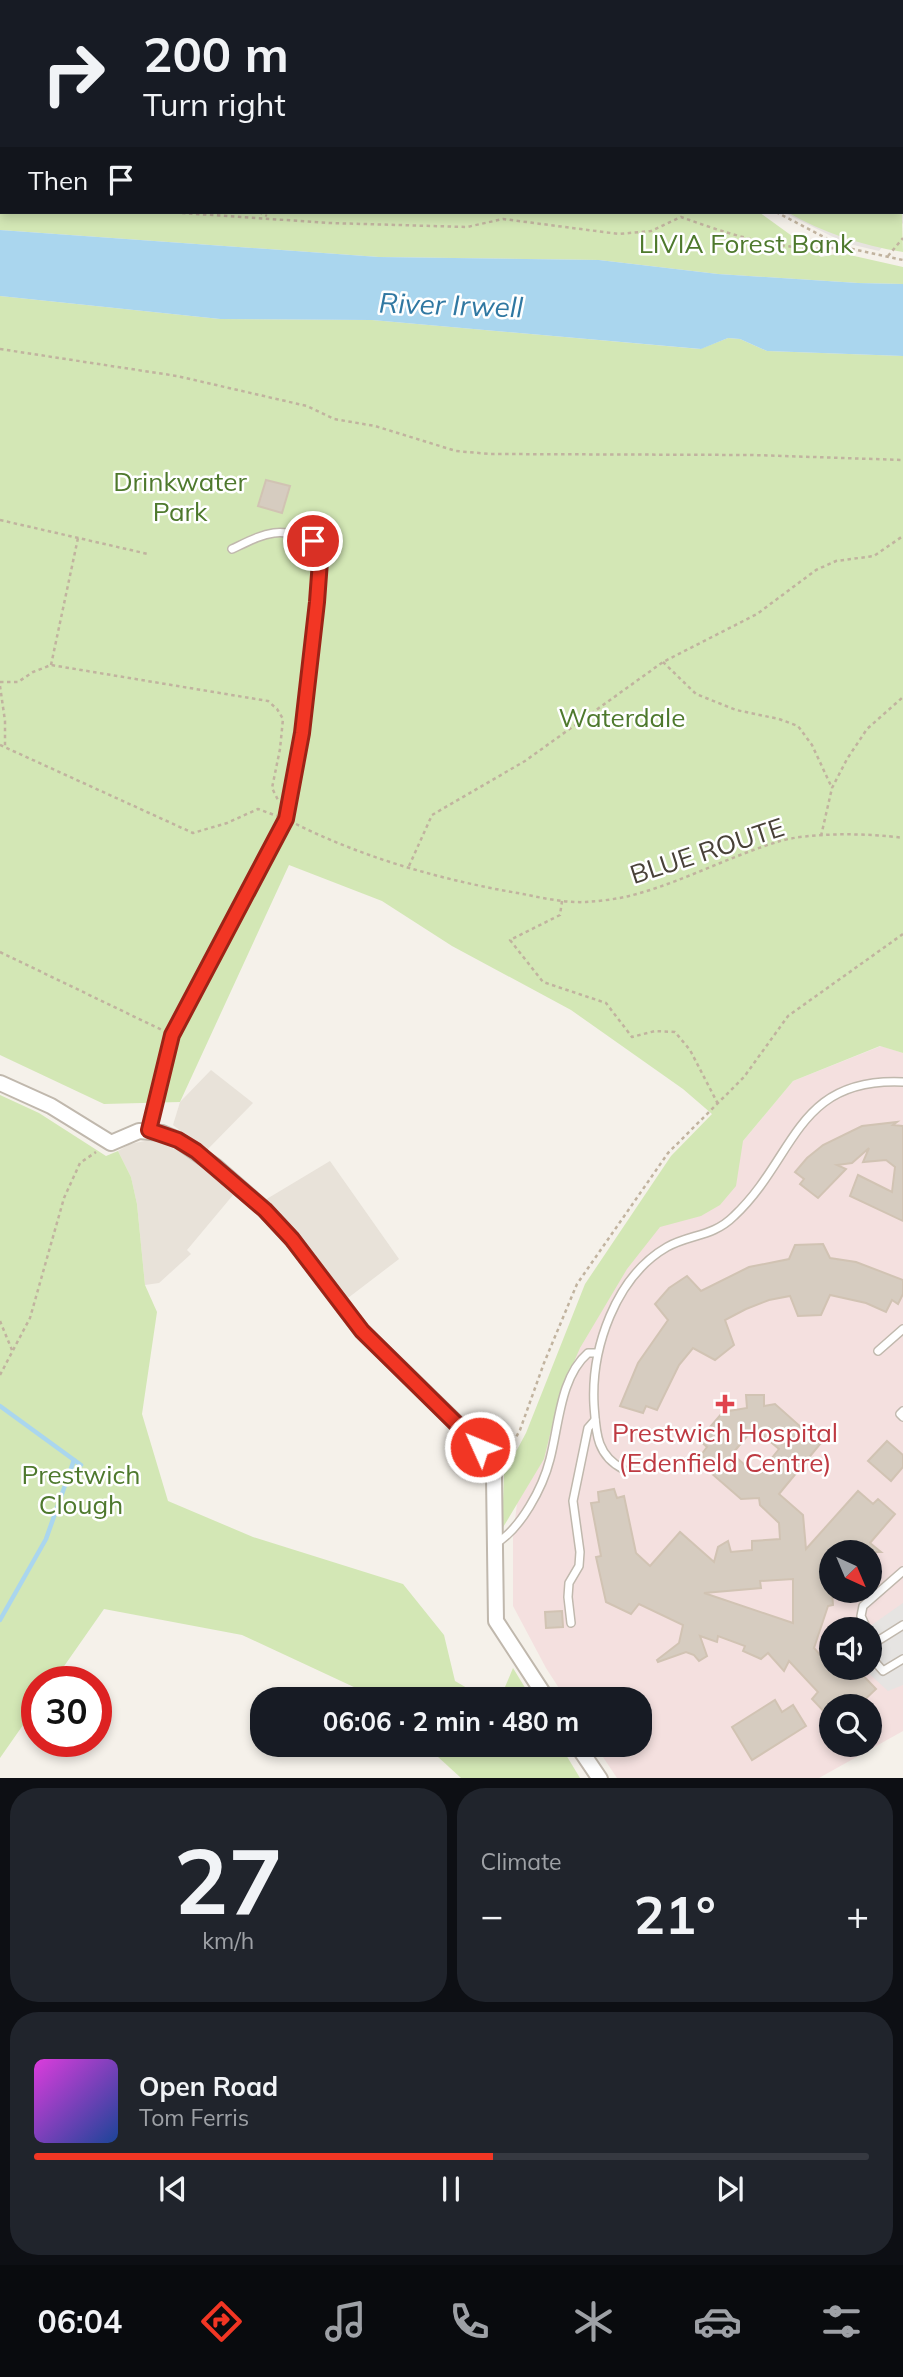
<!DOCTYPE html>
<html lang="en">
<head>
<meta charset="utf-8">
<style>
  body { margin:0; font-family:Mulish,sans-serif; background:#20242c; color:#f1f3f6; height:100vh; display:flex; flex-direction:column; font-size:26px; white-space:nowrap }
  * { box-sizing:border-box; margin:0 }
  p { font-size:23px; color:#9ea1a6 }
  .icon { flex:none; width:38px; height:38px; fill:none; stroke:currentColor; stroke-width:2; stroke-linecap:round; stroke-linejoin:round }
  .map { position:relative; height:1778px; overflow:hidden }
  .sheet { display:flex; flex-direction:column; gap:10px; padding:10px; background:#0d0f14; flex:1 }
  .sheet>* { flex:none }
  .banner { position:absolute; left:0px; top:0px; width:903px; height:214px; box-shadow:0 4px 10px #0003; background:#171b24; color:#f1f3f6; overflow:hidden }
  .needle { width:46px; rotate:136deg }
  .controls { position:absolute; left:819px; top:1540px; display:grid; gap:14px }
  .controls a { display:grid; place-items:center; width:63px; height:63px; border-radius:50%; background:#171b24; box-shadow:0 4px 10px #0003; font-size:35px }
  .speed { position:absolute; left:21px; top:1666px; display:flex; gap:14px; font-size:35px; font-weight:700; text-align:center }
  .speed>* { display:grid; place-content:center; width:91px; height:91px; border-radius:50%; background:#171b24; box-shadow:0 4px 10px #0003; line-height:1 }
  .speed .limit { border:10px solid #d22; background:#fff; color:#111 }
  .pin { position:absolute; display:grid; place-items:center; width:60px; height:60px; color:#fff; margin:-30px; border:4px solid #fff; border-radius:50%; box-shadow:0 2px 7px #0007 }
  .me { position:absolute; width:77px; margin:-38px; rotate:314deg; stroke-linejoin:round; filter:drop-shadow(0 0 5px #0008) }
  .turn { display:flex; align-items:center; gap:24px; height:147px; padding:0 28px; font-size:32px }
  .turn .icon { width:91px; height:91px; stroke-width:2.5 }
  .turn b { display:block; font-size:49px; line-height:60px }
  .then { display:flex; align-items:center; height:66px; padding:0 28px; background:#0003; gap:14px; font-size:26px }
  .big { font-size:52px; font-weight:700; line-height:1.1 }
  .sheet .card { flex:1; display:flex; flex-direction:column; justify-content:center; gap:10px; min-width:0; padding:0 24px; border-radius:28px; background:#20242c }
  .sheet .dial { align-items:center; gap:0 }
  .dial b { font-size:91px; line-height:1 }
  .song { display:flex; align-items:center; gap:21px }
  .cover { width:84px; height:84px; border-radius:10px; background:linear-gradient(135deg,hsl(300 70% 55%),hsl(220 70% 35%)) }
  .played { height:7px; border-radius:4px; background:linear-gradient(90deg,#f23624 55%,#363941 55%) }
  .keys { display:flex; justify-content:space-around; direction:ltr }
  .heat { display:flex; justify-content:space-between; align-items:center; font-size:38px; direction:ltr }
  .sheet .tiles { flex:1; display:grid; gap:10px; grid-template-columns:1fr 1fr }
  .card:last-child { grid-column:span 2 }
  .trip { position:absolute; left:250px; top:1687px; width:402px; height:70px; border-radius:28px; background:#171b24; box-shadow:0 4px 10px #0003; font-weight:700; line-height:70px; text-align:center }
  .tab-bar { display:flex; height:112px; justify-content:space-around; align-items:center; background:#090b0e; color:#9ea1a6 }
  .tab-bar .icon { width:49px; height:49px }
  .tab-bar .active { color:#f23624 }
  .tab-bar b { font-size:32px; color:#f1f3f6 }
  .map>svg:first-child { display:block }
  .residential { fill:#e8e2d9 }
  .industrial { fill:#e7e3df }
  .medical { fill:#f4e0df; fill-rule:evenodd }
  .green { fill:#d3e7b5 }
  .parking { fill:#e6e4e2 }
  .water { fill:#aad6ee }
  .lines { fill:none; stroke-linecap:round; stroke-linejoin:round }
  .stream { stroke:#aad6ee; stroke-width:4.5 }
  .building { fill:#d6ccc0; stroke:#d1c3b3; stroke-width:2; fill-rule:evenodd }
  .lane-casing { stroke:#c0b8ad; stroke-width:10 }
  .street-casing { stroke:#c0b8ad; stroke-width:18 }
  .path { stroke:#c1b39f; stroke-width:2.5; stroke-dasharray:3.5 3.5; stroke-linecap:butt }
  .lane { stroke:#fff; stroke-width:7 }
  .street { stroke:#fff; stroke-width:14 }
  .route-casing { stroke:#9d2317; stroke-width:18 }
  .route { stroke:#f23624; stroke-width:12 }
  .health-dot { fill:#e0444e; stroke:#fff; stroke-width:2.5 }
  .labels { text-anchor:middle; stroke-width:5; stroke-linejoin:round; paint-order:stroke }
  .park-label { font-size:26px; fill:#4e792d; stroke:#fff }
  .street-label { font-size:26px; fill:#484138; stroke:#fff }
  .health-label { font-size:26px; fill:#be3a42; stroke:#fff }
  .water-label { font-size:28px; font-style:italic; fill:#3078a2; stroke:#fff }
</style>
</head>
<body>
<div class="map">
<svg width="903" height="1779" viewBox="0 0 903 1779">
  <rect width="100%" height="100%" fill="#f5f1ea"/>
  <g class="residential">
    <polygon points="211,1070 253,1103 206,1151 173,1125 180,1102"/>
    <polygon points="150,1140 172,1145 188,1155 233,1195 187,1250 191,1254 159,1283 145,1285 137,1204 131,1177 118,1151 130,1144"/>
    <polygon points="330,1161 399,1259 344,1301 300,1242 265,1200"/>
  </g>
  <polygon class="industrial" points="521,0 903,0 903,223 879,251 845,243 783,212 901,212 901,2"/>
  <path class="medical" d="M881,1046L903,1053V1731L819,1778H617L595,1745H640V1699H566L546,1668L513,1606V1537L519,1487L591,1294L743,1141L793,1081ZM831,1552H870V1591H831ZM831,1629H870V1668H831ZM831,1706H870V1745H831Z"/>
  <g class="green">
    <polygon points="0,0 493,2 2,2 2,212 759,212 821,257 841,253 903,267 903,284 858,283 718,274 599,260 379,257 0,230"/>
    <path d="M901,178L903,252C860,245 824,233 787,212H901Z"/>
    <polygon points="0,296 220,319 372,320 700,349 728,338 740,339 767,351 903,356 903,1053 880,1046 793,1081 743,1141 736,1186 720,1205 701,1216 660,1227 627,1269 580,1348 560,1394 544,1459 502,1529 504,1474 526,1433 585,1284 671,1156 712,1114 683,1089 571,1010 452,946 382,901 289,865 180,1102 104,1104 0,1055"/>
    <polygon points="0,1095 39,1113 106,1156 118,1151 131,1177 137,1204 145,1285 157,1312 142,1414 168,1501 253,1537 403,1584 444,1635 455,1681 479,1695 505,1687 513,1668 532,1699 376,1699 371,1695 242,1635 104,1609 53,1682 37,1682 37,1705 0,1758"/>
    <polygon points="425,1745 560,1745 580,1778 461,1778"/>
  </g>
  <polygon class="parking" points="903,1603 903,1685 888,1691 863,1668 870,1668 870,1629 866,1629"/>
  <polygon class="water" points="0,230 379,257 599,260 718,274 858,283 903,284 903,356 767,351 740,339 728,338 701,349 372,320 220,319 0,296"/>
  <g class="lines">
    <g class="stream">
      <polyline points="0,1406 81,1465"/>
      <polyline points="0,1620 46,1539 74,1460"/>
    </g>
  </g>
  <g class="building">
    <polygon points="266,480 290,486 282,513 258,506"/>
    <polygon points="897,1122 893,1125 903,1126 903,1221 850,1196 858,1175 892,1192 895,1167 886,1160 863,1162 869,1148 852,1163 837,1165 846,1169 818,1198 800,1184 804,1179 795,1172 807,1158 823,1145 862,1126"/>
    <polygon points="823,1244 830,1258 856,1262 903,1280 903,1294 898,1304 892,1300 886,1312 866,1303 830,1295 821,1315 798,1316 790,1296 769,1300 746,1309 725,1320 734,1345 715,1360 693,1348 679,1365 657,1410 646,1406 643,1413 620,1406 638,1363 668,1320 655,1304 669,1288 687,1276 701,1291 749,1267 789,1259 795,1245"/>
    <path d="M746,1395H764V1406L775,1404L820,1444L779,1494L803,1515L806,1549L858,1491L873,1504L878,1499L895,1514L870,1543L881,1552H831V1569L830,1568L833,1605L828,1606L814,1648L837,1674L843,1668H856L876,1689L858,1706H831V1719L812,1699L818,1692L789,1661L784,1671L768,1653L761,1659L743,1651L745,1646L718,1636L717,1642L700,1636L707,1656L699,1661L694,1655L686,1652L658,1662L657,1660L679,1643L683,1625L639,1604L631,1614L606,1602L596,1557L601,1556L591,1503L599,1502L598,1492L614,1489L617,1498L624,1496L636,1553L650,1566L680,1532L714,1562L718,1547L728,1541L731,1552L752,1550V1541L780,1539L779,1523L760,1505L759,1498L741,1499L703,1466L706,1459L701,1455L707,1447L699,1440L723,1412L747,1408ZM760,1433L779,1449L763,1469L751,1470L732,1454L749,1434ZM793,1579V1623L704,1593L761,1588L760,1581Z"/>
    <polygon points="887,1441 903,1455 903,1467 891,1481 868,1461"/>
    <polygon points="562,1611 563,1627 546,1628 545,1612"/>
    <polygon points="775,1700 782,1712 793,1705 806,1726 752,1760 732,1727"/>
  </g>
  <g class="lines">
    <defs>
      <g id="lane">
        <polyline points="739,0 741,2"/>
        <polyline points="747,2 748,0"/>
        <polyline points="901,135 903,137"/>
        <path d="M149,1131L172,1035L286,819L302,733L320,561L313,541C278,525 264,534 232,549"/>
        <polyline points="878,1351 903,1329"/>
        <polyline points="903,1411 900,1414 903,1417"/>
        <path d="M623,1469C596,1455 596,1432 594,1405C591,1349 615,1277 667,1247C690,1234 713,1237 734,1216C796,1158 795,1077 903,1082"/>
        <path d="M495,1544C521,1529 543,1487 550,1459C559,1425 560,1377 588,1353H597"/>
        <polyline points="571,1623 568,1597 569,1583 579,1566 580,1552 573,1501 588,1428 595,1420"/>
        <polyline points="903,1625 876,1642 870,1656 883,1671 903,1659"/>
        <polyline points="867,1629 861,1616 863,1606 903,1571"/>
      </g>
      <g id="street">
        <polyline points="0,1083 51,1106 111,1143 139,1131 162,1133 178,1140 215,1166 265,1210 292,1239 362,1331 480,1446 494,1477 496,1621 547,1699"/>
        <polyline points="577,1745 600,1779"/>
      </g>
    </defs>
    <use href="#lane" class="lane-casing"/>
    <use href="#street" class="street-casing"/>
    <g class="path">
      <polyline points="512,0 514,2"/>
      <polyline points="0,170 2,171"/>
      <polyline points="0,200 2,201"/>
      <path d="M168,212L329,223L467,227L503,219L619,234L651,231L681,217C731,235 789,254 843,247"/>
      <polyline points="259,212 267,216"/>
      <polyline points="776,212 843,247 903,260"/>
      <polyline points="888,256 903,238"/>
      <polyline points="0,349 177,376 307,406 334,419 375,426 456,451 490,454 753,455 903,460"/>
      <polyline points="0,520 148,554"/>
      <polyline points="663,662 696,694 736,710 779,719 798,726 812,745 832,788"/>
      <polyline points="51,665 78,538"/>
      <polyline points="0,682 18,682 33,672 51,665 268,701 277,709 283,719 280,749 272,788 278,800"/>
      <polyline points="0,686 5,721 5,746"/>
      <polyline points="0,745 193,833 227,823 258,809 277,816"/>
      <path d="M296,824C366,859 446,881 523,894C543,898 564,903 586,902C601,901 618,899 633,895C682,882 728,857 777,842C807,832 871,833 903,838"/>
      <polyline points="821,836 832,788 847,759 867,729 903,697"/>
      <polyline points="409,866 432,815 525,761 663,662 757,614 816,570 836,561 874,556 903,536"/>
      <polyline points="562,901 560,915 510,940 543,982 606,1003 632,1037 655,1031 675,1032 690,1050 718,1104"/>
      <polyline points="0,952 162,1030"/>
      <polyline points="0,1321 12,1350"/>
      <polyline points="0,1375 30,1318 64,1198 80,1163 96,1152"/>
      <polyline points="503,1461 520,1430 544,1363 577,1284 668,1153 744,1077 788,1016 903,934"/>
    </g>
    <use href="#lane" class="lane"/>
    <use href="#street" class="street"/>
  </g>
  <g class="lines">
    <defs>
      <polyline id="route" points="313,541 320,561 317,602 302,733 286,819 172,1035 149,1130 178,1140 196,1151 265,1210 292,1239 362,1331 480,1447"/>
    </defs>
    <use href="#route" class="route-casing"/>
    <use href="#route" class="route"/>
  </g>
  <path class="health-dot" d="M721.5 1393.5h7v7h7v7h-7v7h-7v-7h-7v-7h7z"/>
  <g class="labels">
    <g class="park-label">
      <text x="746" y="253">LIVIA Forest Bank</text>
      <text x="180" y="491">Drinkwater<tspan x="180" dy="30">Park</tspan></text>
      <text x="622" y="727">Waterdale</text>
      <text x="81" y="1484">Prestwich<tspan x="81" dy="30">Clough</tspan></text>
    </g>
    <g class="street-label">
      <text transform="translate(707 851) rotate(-18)" y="9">BLUE ROUTE</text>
    </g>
    <g class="health-label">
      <text x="725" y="1442">Prestwich Hospital<tspan x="725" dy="30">(Edenfield Centre)</tspan></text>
    </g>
    <g class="water-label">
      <text transform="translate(451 305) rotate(2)" y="10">River Irwell</text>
    </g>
  </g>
</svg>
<div class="controls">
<a><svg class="needle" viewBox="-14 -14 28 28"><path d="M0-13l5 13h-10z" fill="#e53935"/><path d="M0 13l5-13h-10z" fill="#9ea1a6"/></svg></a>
<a><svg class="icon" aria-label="sound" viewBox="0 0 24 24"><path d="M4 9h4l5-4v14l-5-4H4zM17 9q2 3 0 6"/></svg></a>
<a><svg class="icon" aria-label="search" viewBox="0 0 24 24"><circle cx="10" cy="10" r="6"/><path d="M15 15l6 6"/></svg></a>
</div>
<div class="speed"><div class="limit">30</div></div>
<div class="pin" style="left:313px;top:541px;background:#d93025"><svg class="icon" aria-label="arrive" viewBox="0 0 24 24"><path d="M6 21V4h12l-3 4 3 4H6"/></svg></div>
<svg class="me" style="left:480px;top:1447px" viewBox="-20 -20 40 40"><circle r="17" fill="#f23624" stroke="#fff" stroke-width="3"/><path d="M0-11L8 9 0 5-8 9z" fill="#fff"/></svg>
<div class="trip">06:06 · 2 min · 480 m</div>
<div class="banner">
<div class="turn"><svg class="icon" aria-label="right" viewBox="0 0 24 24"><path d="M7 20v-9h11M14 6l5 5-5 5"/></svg><div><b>200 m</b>Turn right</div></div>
<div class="then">Then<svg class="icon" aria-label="arrive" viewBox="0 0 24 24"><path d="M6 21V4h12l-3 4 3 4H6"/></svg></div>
</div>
</div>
<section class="sheet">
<div class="tiles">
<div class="card dial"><b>27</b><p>km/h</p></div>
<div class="card"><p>Climate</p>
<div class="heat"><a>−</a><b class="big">21°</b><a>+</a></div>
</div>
<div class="card">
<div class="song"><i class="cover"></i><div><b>Open Road</b><p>Tom Ferris</p></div></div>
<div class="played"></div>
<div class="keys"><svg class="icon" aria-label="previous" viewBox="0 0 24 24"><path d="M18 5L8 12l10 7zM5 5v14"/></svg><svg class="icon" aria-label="pause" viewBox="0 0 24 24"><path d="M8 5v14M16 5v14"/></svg><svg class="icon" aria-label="next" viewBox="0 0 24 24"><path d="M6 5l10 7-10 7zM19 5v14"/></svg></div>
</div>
</div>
</section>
<nav class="tab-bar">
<b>06:04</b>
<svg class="icon active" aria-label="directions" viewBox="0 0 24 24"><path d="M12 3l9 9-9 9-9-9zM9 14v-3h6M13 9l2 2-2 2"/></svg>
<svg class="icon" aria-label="music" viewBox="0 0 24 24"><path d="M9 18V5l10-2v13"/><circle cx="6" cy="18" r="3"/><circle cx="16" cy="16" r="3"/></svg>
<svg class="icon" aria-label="phone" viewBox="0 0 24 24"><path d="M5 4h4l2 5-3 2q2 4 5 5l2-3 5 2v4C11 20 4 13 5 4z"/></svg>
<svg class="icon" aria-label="climate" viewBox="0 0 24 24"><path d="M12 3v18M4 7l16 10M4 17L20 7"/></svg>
<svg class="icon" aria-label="car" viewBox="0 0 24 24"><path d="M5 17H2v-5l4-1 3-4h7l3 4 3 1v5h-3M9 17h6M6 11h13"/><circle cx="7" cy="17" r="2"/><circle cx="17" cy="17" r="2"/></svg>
<svg class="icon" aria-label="filters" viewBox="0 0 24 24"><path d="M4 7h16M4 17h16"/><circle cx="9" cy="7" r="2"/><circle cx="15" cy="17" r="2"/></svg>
</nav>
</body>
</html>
